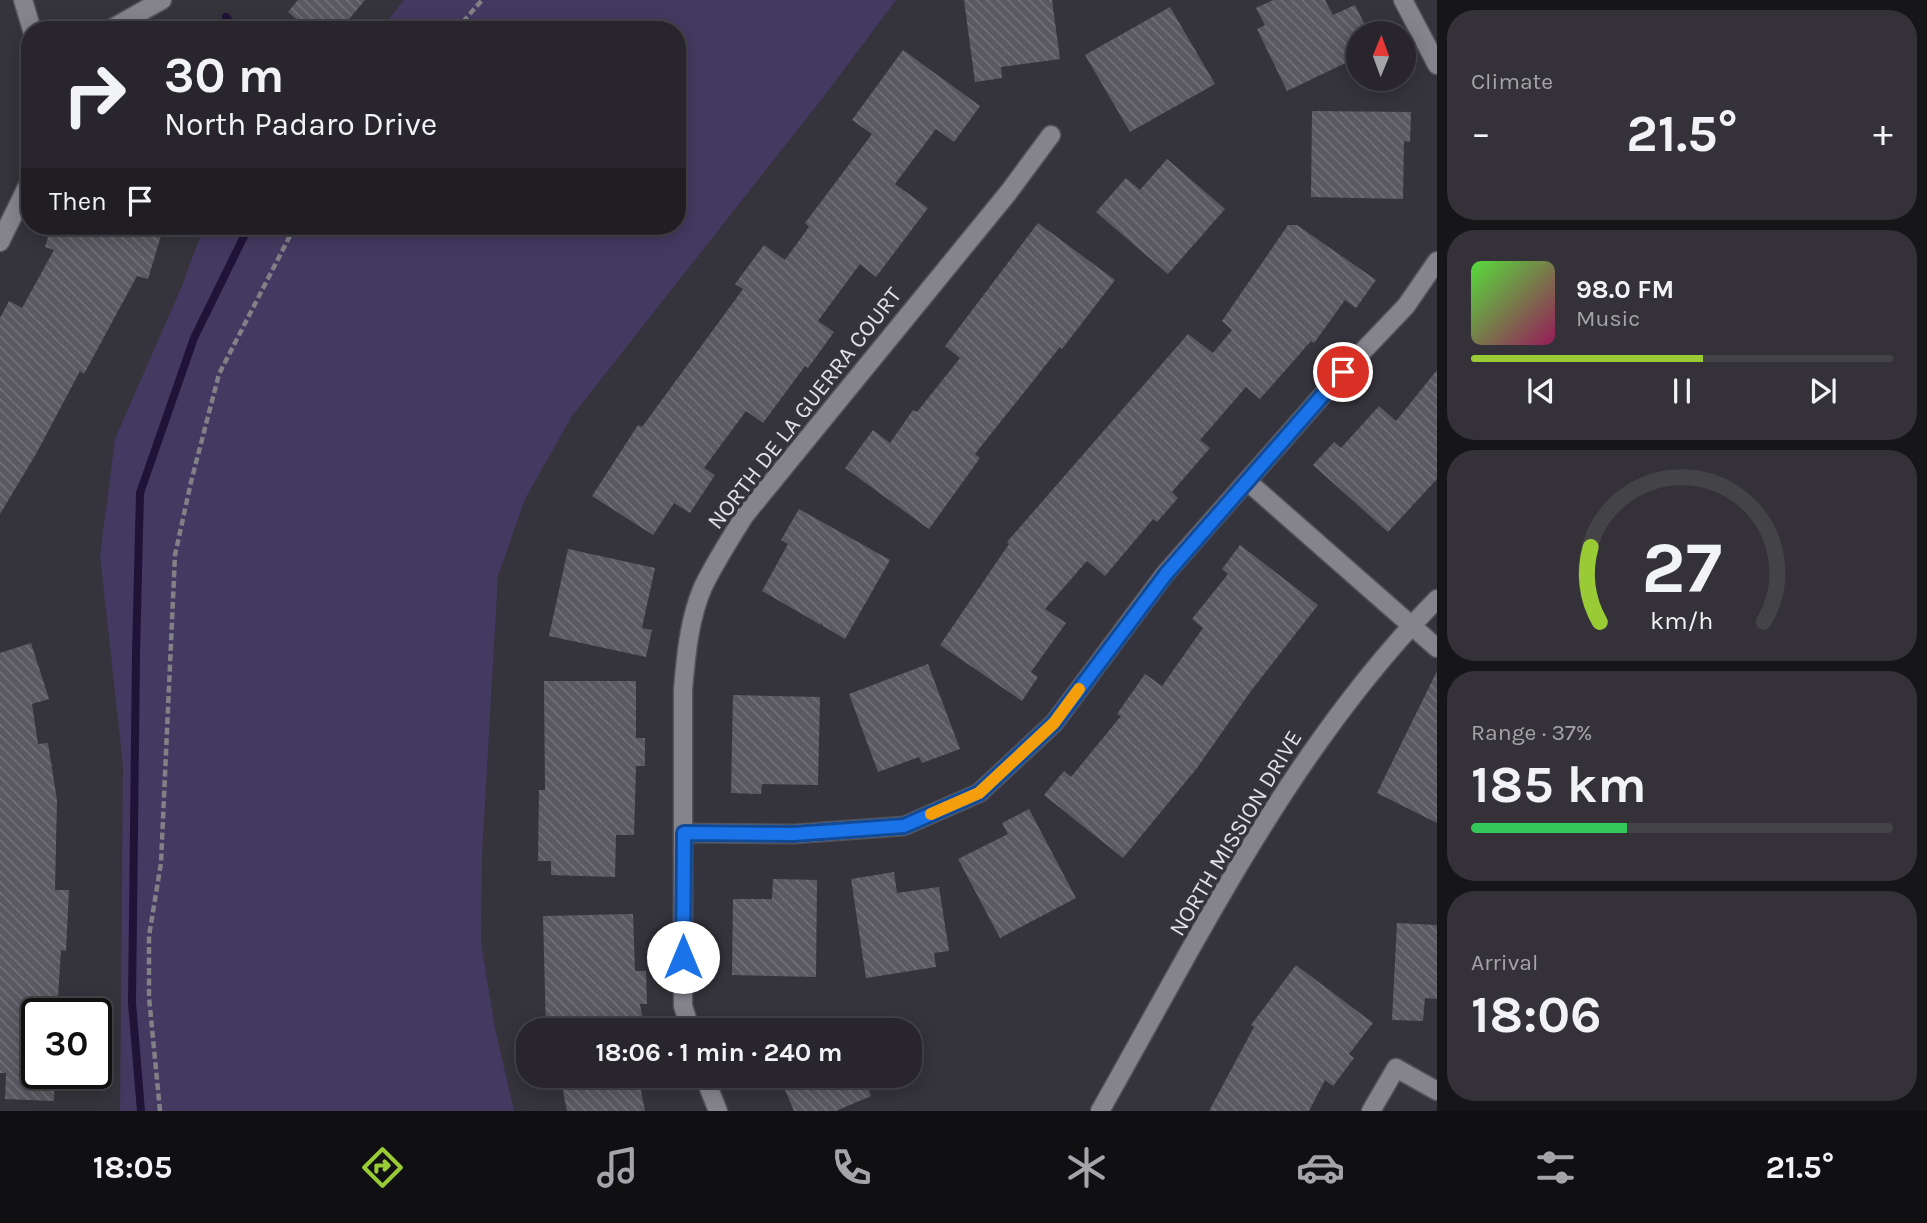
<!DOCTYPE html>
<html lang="en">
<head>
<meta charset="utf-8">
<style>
  body { margin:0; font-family:Karla,sans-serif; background:#343238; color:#f1f3f6; height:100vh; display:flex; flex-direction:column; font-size:26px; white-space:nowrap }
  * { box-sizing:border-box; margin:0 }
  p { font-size:23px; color:#a5a5a9 }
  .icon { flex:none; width:38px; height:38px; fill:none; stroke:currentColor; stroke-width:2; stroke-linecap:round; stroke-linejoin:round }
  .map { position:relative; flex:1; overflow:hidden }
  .details { display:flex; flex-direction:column; gap:10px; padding:10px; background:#161518; width:490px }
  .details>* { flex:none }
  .banner { position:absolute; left:21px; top:21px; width:665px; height:214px; border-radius:28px; box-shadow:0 4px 18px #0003,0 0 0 2px #444348; background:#28262c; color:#f1f3f6; overflow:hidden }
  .needle { width:46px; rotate:1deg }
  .controls { position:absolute; left:1346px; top:21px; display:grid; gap:14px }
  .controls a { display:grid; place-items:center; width:70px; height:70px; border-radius:50%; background:#28262c; box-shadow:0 4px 18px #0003,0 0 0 2px #444348; font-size:35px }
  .speed { position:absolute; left:21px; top:998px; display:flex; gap:14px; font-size:35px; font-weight:700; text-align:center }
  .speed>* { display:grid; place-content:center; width:91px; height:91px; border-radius:50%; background:#28262c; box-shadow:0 4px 18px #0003,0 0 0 2px #444348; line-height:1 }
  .speed .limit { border:4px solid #111; border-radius:10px; background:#fff; color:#111 }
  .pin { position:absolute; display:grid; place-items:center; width:60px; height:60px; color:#fff; margin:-30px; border:4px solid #fff; border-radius:50%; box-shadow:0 2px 7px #0007 }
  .me { position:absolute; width:77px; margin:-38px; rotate:0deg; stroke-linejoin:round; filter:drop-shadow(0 0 5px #0008) }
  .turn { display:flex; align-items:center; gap:24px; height:147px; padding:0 28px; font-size:32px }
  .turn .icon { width:91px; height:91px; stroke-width:2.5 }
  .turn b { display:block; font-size:49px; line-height:60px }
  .then { display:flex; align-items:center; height:66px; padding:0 28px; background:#0003; gap:14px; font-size:26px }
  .big { font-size:52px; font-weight:700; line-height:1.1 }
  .details .widget { flex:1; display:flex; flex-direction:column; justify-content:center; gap:10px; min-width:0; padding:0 24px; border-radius:28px; background:#343238 }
  .details .dial { align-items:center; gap:0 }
  .dial svg { height:182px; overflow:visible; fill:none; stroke:#444348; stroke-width:7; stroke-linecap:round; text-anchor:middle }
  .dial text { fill:#f1f3f6; stroke:none }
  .song { display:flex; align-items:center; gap:21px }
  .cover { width:84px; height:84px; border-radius:10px; background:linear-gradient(135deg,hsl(110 70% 55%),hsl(330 70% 35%)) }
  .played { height:7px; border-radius:4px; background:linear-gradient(90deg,#99cb35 55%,#444348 55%) }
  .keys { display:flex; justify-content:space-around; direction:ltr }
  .heat { display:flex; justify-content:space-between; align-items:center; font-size:38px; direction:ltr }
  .charge { height:10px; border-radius:5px; background:linear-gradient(90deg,#34c759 37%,#444348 0) }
  .trip { position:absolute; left:516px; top:1018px; width:406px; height:70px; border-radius:28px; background:#28262c; box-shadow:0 4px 18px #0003,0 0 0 2px #444348; font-weight:700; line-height:70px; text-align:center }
  .menu { display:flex; height:112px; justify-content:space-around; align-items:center; background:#100f12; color:#a5a5a9 }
  .menu .icon { width:49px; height:49px }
  .menu .on { color:#99cb35 }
  .menu b { font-size:32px; color:#f1f3f6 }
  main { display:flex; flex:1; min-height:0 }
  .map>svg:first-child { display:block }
  .green { fill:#443960 }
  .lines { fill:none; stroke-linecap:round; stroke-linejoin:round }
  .stream { stroke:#1f1337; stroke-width:8 }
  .building { fill:url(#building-back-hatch) }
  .minor-casing { stroke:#545259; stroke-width:21 }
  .tertiary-casing { stroke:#545259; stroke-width:21 }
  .path { stroke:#818087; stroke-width:4.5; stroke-dasharray:7 3.5; stroke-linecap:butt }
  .minor { stroke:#85838c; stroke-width:18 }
  .tertiary { stroke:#85838c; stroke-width:18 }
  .route-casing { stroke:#114b97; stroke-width:18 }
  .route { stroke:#1a73e8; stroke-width:12 }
  .slow { stroke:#f59e0b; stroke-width:12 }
  .labels { text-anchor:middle; stroke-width:7; stroke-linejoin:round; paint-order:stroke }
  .street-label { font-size:23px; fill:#e2e1e6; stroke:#35333b }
</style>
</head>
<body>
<main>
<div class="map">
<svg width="1437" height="1111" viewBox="0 0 1437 1111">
  <defs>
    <pattern id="building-back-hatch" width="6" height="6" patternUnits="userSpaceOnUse" patternTransform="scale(1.75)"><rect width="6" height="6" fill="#5a5860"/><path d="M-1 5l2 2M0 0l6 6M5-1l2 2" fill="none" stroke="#717077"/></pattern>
  </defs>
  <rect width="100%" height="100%" fill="#35333b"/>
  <polygon class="green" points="404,0 896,0 828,91 572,416 525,499 498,576 482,855 481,942 495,1028 514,1111 120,1111 123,765 100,556 115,439 181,288 204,226 677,226 677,30 380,30"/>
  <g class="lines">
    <g class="stream">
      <polyline points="226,17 236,30"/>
      <polyline points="141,1111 132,1003 136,654 140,493 194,338 249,226"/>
    </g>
  </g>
  <g class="building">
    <polygon points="298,0 365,0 340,30 309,30 288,12"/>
    <polygon points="964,0 1052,0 1060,59 1001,67 1002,78 975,82"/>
    <polygon points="1273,0 1325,0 1333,15 1355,5 1369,33 1358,33 1358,57 1287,91 1257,29 1265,25 1256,8"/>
    <polygon points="1170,7 1215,84 1130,132 1085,55"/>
    <polygon points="903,50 980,106 954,142 936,129 895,184 928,208 876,277 860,264 818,321 834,332 808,368 805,366 763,423 746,411 704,468 715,475 690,513 674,503 653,535 592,496 638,425 642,427 743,289 735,284 764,245 785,260 809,227 805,223 872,134 852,120"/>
    <polygon points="1312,111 1411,112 1410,142 1404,141 1403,199 1311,197"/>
    <polygon points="1167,159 1225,209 1168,274 1096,212 1126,178 1140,190"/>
    <polygon points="1038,223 1115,280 1062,349 1060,347 975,454 980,458 929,529 845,468 873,430 890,443 913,410 917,412 960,358 945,346"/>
    <polygon points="1288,225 1297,225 1376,280 1356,308 1345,300 1314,343 1311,341 1260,399 1246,387 1200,440 1210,448 1172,492 1178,498 1157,522 1153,519 1105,576 1087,561 1045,609 1066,623 1031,672 1038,677 1022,701 940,645 1009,544 1007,542 1188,334 1213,353 1232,330 1222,321"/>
    <polygon points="51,226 164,226 148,279 137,276 84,374 80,371 36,454 0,514 0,318 9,301 22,308 54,250 45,247"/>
    <polygon points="1437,370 1437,479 1388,532 1313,465 1334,442 1341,448 1379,406 1396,421"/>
    <polygon points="799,509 890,560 845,639 823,626 822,622 821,625 762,591 788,544 781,540"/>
    <polygon points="1240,545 1318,605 1251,691 1197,768 1123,858 1044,795 1064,771 1071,777 1121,716 1117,714 1145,674 1162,686 1203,628 1192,619 1228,574 1222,569"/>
    <polygon points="568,549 655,568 642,628 652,630 646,657 549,636"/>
    <polygon points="31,643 49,699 32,704 38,744 48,743 57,800 55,890 69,890 66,951 61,950 57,1013 37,1013 37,1073 55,1073 54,1101 5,1099 6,1073 0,1073 0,653"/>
    <polygon points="928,664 960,749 922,763 919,757 878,772 849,694"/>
    <polygon points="1437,671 1437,823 1377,793"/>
    <polygon points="544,681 636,681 636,738 645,738 645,766 636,766 634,835 616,835 615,877 551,875 551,861 538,861 539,790 545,790"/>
    <polygon points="733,695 820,697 818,785 762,784 761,794 731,793"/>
    <polygon points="1029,809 1076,898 1000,938 958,859 1008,834 1002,823"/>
    <polygon points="894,872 897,893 939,887 949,951 934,953 936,967 866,978 851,879"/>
    <polygon points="773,879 817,880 816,977 732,975 733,899 772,899"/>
    <polygon points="633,914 635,971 646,971 647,1004 640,1004 645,1031 546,1031 543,916"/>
    <polygon points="1397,923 1437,925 1437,999 1425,998 1423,1021 1392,1020"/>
    <polygon points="1296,965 1373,1023 1349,1054 1354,1058 1333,1086 1325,1080 1309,1111 1209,1111 1254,1027 1251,1025"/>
    <polygon points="560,1076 638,1076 645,1111 567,1111"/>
    <polygon points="779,1076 863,1076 871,1096 836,1111 794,1111"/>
  </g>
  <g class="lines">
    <defs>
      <g id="minor">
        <polyline points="23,0 32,30"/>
        <polyline points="1403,0 1437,65"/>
        <polyline points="109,30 162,0"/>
        <polyline points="0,242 30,181"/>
        <polyline points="1247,481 1437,648"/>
        <polyline points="684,833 794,834 904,826 979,793 1054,723 1165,574 1343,372 1406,306 1437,261"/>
        <path d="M691,1031L683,1006V690C686,656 689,619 703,587C715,562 730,539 745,515L1008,193L1051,135"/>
        <polyline points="704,1076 718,1111"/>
        <polyline points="1371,1111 1396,1068 1437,1091"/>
      </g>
      <path id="tertiary" d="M1100,1111C1201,933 1293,745 1437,599"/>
    </defs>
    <use href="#minor" class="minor-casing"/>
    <use href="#tertiary" class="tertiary-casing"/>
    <g class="path">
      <polyline points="456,30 482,0"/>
      <polyline points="160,1111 149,997 149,936 161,863 175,555 191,482 219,374 295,226"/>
    </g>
    <use href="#minor" class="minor"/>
    <use href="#tertiary" class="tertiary"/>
  </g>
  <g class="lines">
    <defs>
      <polyline id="route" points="683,957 684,833 794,834 904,826 979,793 1054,723 1166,574 1343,372"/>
    </defs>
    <use href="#route" class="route-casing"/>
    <use href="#route" class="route"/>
    <polyline class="slow" points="931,814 979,793 1054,723 1079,689"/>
  </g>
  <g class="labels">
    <g class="street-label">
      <text transform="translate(804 408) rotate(-52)" y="8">NORTH DE LA GUERRA COURT</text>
      <text transform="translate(1235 833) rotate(-59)" y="8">NORTH MISSION DRIVE</text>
    </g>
  </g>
</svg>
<div class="controls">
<a><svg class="needle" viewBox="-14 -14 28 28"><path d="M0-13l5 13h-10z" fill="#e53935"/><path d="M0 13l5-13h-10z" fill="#a5a5a9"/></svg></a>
</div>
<div class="speed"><div class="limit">30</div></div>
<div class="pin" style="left:1343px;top:372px;background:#d93025"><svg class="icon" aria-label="arrive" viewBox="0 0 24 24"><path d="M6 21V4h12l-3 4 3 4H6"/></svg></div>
<svg class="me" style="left:683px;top:957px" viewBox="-20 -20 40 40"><circle r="19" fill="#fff"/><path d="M0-13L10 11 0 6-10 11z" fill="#1a73e8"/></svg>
<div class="trip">18:06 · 1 min · 240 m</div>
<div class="banner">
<div class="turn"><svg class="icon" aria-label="right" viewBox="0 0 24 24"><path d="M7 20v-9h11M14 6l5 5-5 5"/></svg><div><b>30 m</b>North Padaro Drive</div></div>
<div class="then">Then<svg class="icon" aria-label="arrive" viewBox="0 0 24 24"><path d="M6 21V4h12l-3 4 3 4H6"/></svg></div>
</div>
</div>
<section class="details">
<div class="widget"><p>Climate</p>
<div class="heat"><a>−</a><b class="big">21.5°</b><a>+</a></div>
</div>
<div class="widget">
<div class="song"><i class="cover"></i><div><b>98.0 FM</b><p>Music</p></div></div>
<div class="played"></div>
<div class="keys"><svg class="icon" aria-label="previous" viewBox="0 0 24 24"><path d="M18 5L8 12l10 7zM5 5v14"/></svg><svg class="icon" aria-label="pause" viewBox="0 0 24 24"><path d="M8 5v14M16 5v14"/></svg><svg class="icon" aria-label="next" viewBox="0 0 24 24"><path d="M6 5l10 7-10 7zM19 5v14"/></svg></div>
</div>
<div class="widget dial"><svg viewBox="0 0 100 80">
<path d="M14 69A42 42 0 1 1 86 69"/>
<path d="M14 69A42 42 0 0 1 10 36" stroke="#99cb35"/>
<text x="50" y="56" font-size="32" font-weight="700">27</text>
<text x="50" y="72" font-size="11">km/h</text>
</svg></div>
<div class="widget"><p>Range · 37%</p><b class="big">185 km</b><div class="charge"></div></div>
<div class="widget"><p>Arrival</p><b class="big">18:06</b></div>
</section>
</main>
<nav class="menu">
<b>18:05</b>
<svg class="icon on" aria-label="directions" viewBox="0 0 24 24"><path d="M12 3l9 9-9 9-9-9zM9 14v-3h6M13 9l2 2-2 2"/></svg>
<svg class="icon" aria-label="music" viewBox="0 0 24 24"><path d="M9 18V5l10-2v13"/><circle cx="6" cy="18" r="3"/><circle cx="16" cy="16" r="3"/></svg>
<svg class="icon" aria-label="phone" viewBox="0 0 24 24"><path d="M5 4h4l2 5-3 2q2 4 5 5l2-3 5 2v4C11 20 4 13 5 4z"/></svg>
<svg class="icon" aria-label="climate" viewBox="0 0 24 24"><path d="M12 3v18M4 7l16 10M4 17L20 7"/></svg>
<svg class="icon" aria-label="car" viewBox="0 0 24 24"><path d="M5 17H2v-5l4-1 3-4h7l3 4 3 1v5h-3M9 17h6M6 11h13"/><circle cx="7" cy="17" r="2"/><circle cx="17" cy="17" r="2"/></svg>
<svg class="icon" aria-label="filters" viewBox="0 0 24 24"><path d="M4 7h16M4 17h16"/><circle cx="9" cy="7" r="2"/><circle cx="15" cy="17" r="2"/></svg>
<b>21.5°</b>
</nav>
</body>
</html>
